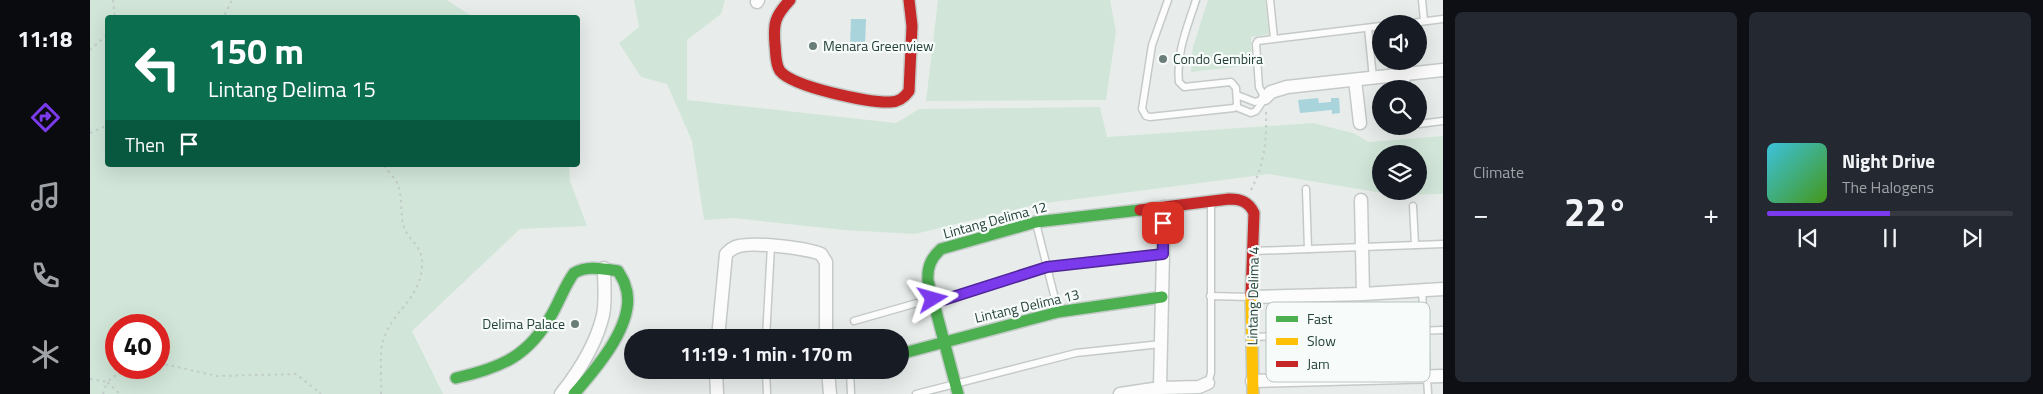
<!DOCTYPE html>
<html lang="en">
<head>
<meta charset="utf-8">
<style>
  body { margin:0; font-family:"Titillium Web",sans-serif; background:#242831; color:#f1f3f6; height:100vh; display:flex; flex-direction:column; font-size:19px; white-space:nowrap }
  * { box-sizing:border-box; margin:0 }
  p { font-size:16px; color:#9ea1a6 }
  .icon { flex:none; width:28px; height:28px; fill:none; stroke:currentColor; stroke-width:2; stroke-linecap:round; stroke-linejoin:round }
  .map { position:relative; flex:1; overflow:hidden }
  .details { display:flex; flex-direction:column; gap:12px; padding:12px; background:#0d0f14; width:600px }
  .details>* { flex:none }
  .hud { position:absolute; left:15px; top:15px; width:475px; height:152px; border-radius:5px; box-shadow:0 5px 20px #0002; background:#0b6e4f; color:#fff; overflow:hidden }
  .tools { position:absolute; left:1282px; top:15px; display:grid; gap:10px }
  .tools a { display:grid; place-items:center; width:55px; height:55px; border-radius:50%; background:#171b24; box-shadow:0 5px 20px #0002; font-size:25px }
  .speed { position:absolute; left:15px; top:314px; display:flex; gap:10px; font-size:25px; font-weight:700; text-align:center }
  .speed>* { display:grid; place-content:center; width:65px; height:65px; border-radius:50%; background:#171b24; box-shadow:0 5px 20px #0002; line-height:1 }
  .speed .limit { border:8px solid #d22; background:#fff; color:#111 }
  .pin { position:absolute; display:grid; place-items:center; width:42px; height:42px; color:#fff; margin:-21px; border-radius:10px; box-shadow:0 2px 8px #0006 }
  .me { position:absolute; width:55px; margin:-28px; rotate:82deg; stroke-linejoin:round; filter:drop-shadow(0 0 4px #0008) }
  .turn { display:flex; align-items:center; gap:18px; height:105px; padding:0 20px; font-size:22px }
  .turn .icon { width:65px; height:65px; stroke-width:2.5 }
  .turn b { display:block; font-size:35px; line-height:42px }
  .then { display:flex; align-items:center; height:48px; padding:0 20px; background:#0003; gap:10px; font-size:19px }
  .big { font-size:38px; font-weight:700; line-height:1.1 }
  .details .tile { flex:1; display:flex; flex-direction:column; justify-content:center; gap:8px; min-width:0; padding:0 18px; border-radius:8px; background:#242831 }
  .song { display:flex; align-items:center; gap:15px }
  .cover { width:60px; height:60px; border-radius:8px; background:linear-gradient(135deg,hsl(190 70% 55%),hsl(100 70% 35%)) }
  .played { height:5px; border-radius:2px; background:linear-gradient(90deg,#7c3aed 50%,#363941 50%) }
  .keys { display:flex; justify-content:space-around; direction:ltr }
  .heat { display:flex; justify-content:space-between; align-items:center; font-size:28px; direction:ltr }
  .details .tiles { flex:1; display:grid; gap:12px; grid-template-columns:repeat(2,1fr) }
  .trip { position:absolute; left:534px; top:329px; width:285px; height:50px; border-radius:25px; background:#171b24; box-shadow:0 5px 20px #0002; font-weight:700; line-height:50px; text-align:center }
  main { display:flex; flex:1; min-height:0 }
  .tabs { display:flex; flex-direction:column; width:90px; justify-content:space-around; align-items:center; background:#090b0e; color:#9ea1a6 }
  .tabs .icon { width:35px; height:35px }
  .tabs .current { color:#7c3aed }
  .tabs b { font-size:22px; color:#f1f3f6 }
  .map>svg:first-child { display:block }
  .green { fill:#d1e6d8; fill-rule:evenodd }
  .water { fill:#a9d4db }
  .lines { fill:none; stroke-linecap:round; stroke-linejoin:round }
  .lane-casing { stroke:#c5cac8; stroke-width:9 }
  .street-casing { stroke:#c5cac8; stroke-width:15 }
  .fast-casing { stroke:#c3cbc8; stroke-width:14 }
  .slow-casing { stroke:#c3cbc8; stroke-width:14 }
  .jam-casing { stroke:#c3cbc8; stroke-width:14 }
  .path { stroke:#c3ccca; stroke-width:2; stroke-dasharray:2.5 4; stroke-linecap:butt }
  .lane { stroke:#fcfcfc; stroke-width:6 }
  .street { stroke:#fcfcfc; stroke-width:12 }
  .fast { stroke:#4caf50; stroke-width:11 }
  .slow { stroke:#ffc107; stroke-width:11 }
  .jam { stroke:#c62828; stroke-width:11 }
  .route-casing { stroke:#51269a; stroke-width:12 }
  .route { stroke:#7c3aed; stroke-width:9 }
  .poi-dot { fill:#697e78; stroke:#f7fbf9; stroke-width:2 }
  .labels { text-anchor:middle; stroke-width:4.5; stroke-linejoin:round; paint-order:stroke }
  .poi-label { font-size:14px; fill:#24423a; stroke:#f7fbf9; text-anchor:start }
  .street-label { font-size:14px; fill:#24423a; stroke:#f7fbf9 }
  .key { fill:#f7fbf9; stroke:#b8c4c0; stroke-width:1 }
  .key-label { font-size:14px; fill:#24423a }
</style>
</head>
<body>
<main>
<nav class="tabs">
<b>11:18</b>
<svg class="icon current" aria-label="directions" viewBox="0 0 24 24"><path d="M12 3l9 9-9 9-9-9zM9 14v-3h6M13 9l2 2-2 2"/></svg>
<svg class="icon" aria-label="music" viewBox="0 0 24 24"><path d="M9 18V5l10-2v13"/><circle cx="6" cy="18" r="3"/><circle cx="16" cy="16" r="3"/></svg>
<svg class="icon" aria-label="phone" viewBox="0 0 24 24"><path d="M5 4h4l2 5-3 2q2 4 5 5l2-3 5 2v4C11 20 4 13 5 4z"/></svg>
<svg class="icon" aria-label="climate" viewBox="0 0 24 24"><path d="M12 3v18M4 7l16 10M4 17L20 7"/></svg>
</nav>
<div class="map">
<svg width="1353" height="394" viewBox="0 0 1353 394">
  <rect width="100%" height="100%" fill="#e8edeb"/>
  <g class="green">
    <path d="M0,0H357L383,17L18,18V165H479L480,181L497,226L430,229L322,331L353,394H0ZM26,325H69V368H26Z"/>
    <path d="M544,0H635L631,14L597,40V100L806,123L829,109L1010,107L1017,137L1223,123L1263,133L1279,142L1353,136V194L1304,195L1179,174L948,204L825,234L754,230L643,218L614,220L602,141L577,84L551,77L529,43L549,27ZM1291,154H1329V191H1291Z"/>
    <polygon points="848,0 1020,0 1026,32 1016,100 836,101"/>
    <polygon points="1118,0 1175,0 1179,34 1161,37 1162,65 1101,72 1103,47"/>
  </g>
  <g class="water">
    <polygon points="761,19 776,19 775,46 760,46"/>
    <polygon points="1228,98 1229,103 1241,102 1241,98 1249,98 1250,113 1242,114 1242,110 1210,113 1208,100"/>
  </g>
  <g class="lines">
    <defs>
      <g id="lane">
        <path d="M1078,0L1062,45L1052,109L1056,116L1060,117L1144,108L1147,105L1146,88L1141,82L1094,87L1089,82C1086,53 1097,28 1106,0"/>
        <polyline points="1180,0 1184,38"/>
        <polyline points="1332,0 1334,21"/>
        <polyline points="1314,24 1353,19"/>
        <polyline points="1278,28 1283,78"/>
        <polyline points="1316,74 1317,89"/>
        <polyline points="1147,95 1165,102 1174,99"/>
        <polyline points="1175,98 1169,87 1166,44 1168,41 1291,26"/>
        <polyline points="1146,107 1161,113 1166,111 1175,98"/>
        <polyline points="1329,124 1353,121"/>
        <polyline points="1216,189 1218,249"/>
        <polyline points="1323,206 1325,245"/>
        <polyline points="946,223 968,311"/>
        <polyline points="1164,251 1353,244"/>
        <polyline points="1332,291 1338,394"/>
        <polyline points="1120,296 1161,297"/>
        <polyline points="845,302 957,267 1073,254"/>
        <polyline points="764,321 841,299"/>
        <polyline points="1163,337 1353,330"/>
        <polyline points="676,338 681,246"/>
        <polyline points="676,370 677,394"/>
        <polyline points="760,370 761,394"/>
        <polyline points="1118,383 1121,373 1121,202"/>
        <polyline points="826,394 986,353 1071,344"/>
      </g>
      <g id="street">
        <polyline points="667,2 668,0"/>
        <polyline points="1265,80 1270,123"/>
        <polyline points="1175,98 1181,92 1197,87 1353,70"/>
        <polyline points="1271,200 1273,294"/>
        <polyline points="1161,297 1273,294 1353,289"/>
        <path d="M628,338L636,254C640,250 643,247 649,246C666,242 715,248 731,254L736,262V338"/>
        <polyline points="626,370 627,394"/>
        <polyline points="738,370 740,394"/>
        <polyline points="1162,381 1353,376"/>
        <polyline points="1070,388 1074,207"/>
        <path d="M471,394C490,370 506,345 513,315C516,301 514,283 514,268"/>
        <polyline points="1030,394 1070,388 1109,387 1118,383"/>
      </g>
      <g id="fast">
        <polyline points="810,354 968,312 1072,297"/>
        <path d="M366,378C411,368 439,356 462,314C470,300 475,285 484,273C498,265 513,269 528,271C530,275 534,280 535,285C549,320 506,369 484,394"/>
        <path d="M868,394L838,281C837,267 841,258 851,249L946,222L1050,210"/>
      </g>
      <polyline id="slow" points="1161,295 1163,394"/>
      <g id="jam">
        <path d="M700,0C685,16 683,23 685,45C686,53 685,64 690,71C703,87 779,103 800,102C809,102 814,98 819,91L822,26L819,0"/>
        <path d="M1050,210L1139,199C1151,199 1159,202 1164,213L1161,295"/>
      </g>
    </defs>
    <use href="#lane" class="lane-casing"/>
    <use href="#street" class="street-casing"/>
    <use href="#fast" class="fast-casing"/>
    <use href="#slow" class="slow-casing"/>
    <use href="#jam" class="jam-casing"/>
    <g class="path">
      <polyline points="23,0 25,18"/>
      <polyline points="129,18 135,14 142,0"/>
      <polyline points="0,50 18,34"/>
      <polyline points="0,133 18,125"/>
      <path d="M1161,190C1174,166 1177,140 1176,112"/>
      <polyline points="69,363 127,376 206,374 231,394"/>
      <polyline points="0,379 17,382 35,368"/>
      <polyline points="13,394 17,382 30,394"/>
      <path d="M291,394C292,381 289,352 293,341C302,311 329,300 332,268C334,243 317,242 313,224C310,211 313,196 307,183C304,177 297,170 293,165"/>
    </g>
    <use href="#lane" class="lane"/>
    <use href="#street" class="street"/>
    <use href="#fast" class="fast"/>
    <use href="#slow" class="slow"/>
    <use href="#jam" class="jam"/>
  </g>
  <g class="lines">
    <defs>
      <polyline id="route" points="843,299 844,303 957,267 1073,254 1073,223"/>
    </defs>
    <use href="#route" class="route-casing"/>
    <use href="#route" class="route"/>
  </g>
  <g class="poi-dot">
    <circle cx="723" cy="46" r="5"/>
    <circle cx="1073" cy="59" r="5"/>
    <circle cx="485" cy="324" r="5"/>
  </g>
  <g class="labels">
    <g class="poi-label">
      <text x="733" y="51">Menara Greenview</text>
      <text x="1083" y="64">Condo Gembira</text>
      <text x="475" y="329" text-anchor="end">Delima Palace</text>
    </g>
    <g class="street-label">
      <text transform="translate(905 220) rotate(-15)" y="5">Lintang Delima 12</text>
      <text transform="translate(1163 296) rotate(-89)" y="5">Lintang Delima 4</text>
      <text transform="translate(937 306) rotate(-13)" y="5">Lintang Delima 13</text>
    </g>
  </g>
  <rect x="1176" y="302" width="164" height="80" rx="8" class="key"/>
  <rect x="1186" y="316" width="22" height="6" fill="#4caf50"/>
  <rect x="1186" y="338" width="22" height="7" fill="#ffc107"/>
  <rect x="1186" y="361" width="22" height="6" fill="#c62828"/>
  <g class="key-label">
    <text x="1217" y="324">Fast</text>
    <text x="1217" y="346">Slow</text>
    <text x="1217" y="369">Jam</text>
  </g>
</svg>
<div class="tools">
<a><svg class="icon" aria-label="sound" viewBox="0 0 24 24"><path d="M4 9h4l5-4v14l-5-4H4zM17 9q2 3 0 6"/></svg></a>
<a><svg class="icon" aria-label="search" viewBox="0 0 24 24"><circle cx="10" cy="10" r="6"/><path d="M15 15l6 6"/></svg></a>
<a><svg class="icon" aria-label="layers" viewBox="0 0 24 24"><path d="M12 4l9 5-9 5-9-5zM3 14l9 5 9-5"/></svg></a>
</div>
<div class="speed"><div class="limit">40</div></div>
<div class="pin" style="left:1073px;top:223px;background:#d93025"><svg class="icon" aria-label="arrive" viewBox="0 0 24 24"><path d="M6 21V4h12l-3 4 3 4H6"/></svg></div>
<svg class="me" style="left:843px;top:299px" viewBox="-20 -20 40 40"><path d="M0-17L14 15 0 8-14 15z" fill="#7c3aed" stroke="#fff" stroke-width="4"/></svg>
<div class="trip">11:19 · 1 min · 170 m</div>
<div class="hud">
<div class="turn"><svg class="icon" aria-label="left" viewBox="0 0 24 24"><path d="M17 20v-9H6M10 6l-5 5 5 5"/></svg><div><b>150 m</b>Lintang Delima 15</div></div>
<div class="then">Then<svg class="icon" aria-label="arrive" viewBox="0 0 24 24"><path d="M6 21V4h12l-3 4 3 4H6"/></svg></div>
</div>
</div>
<section class="details">
<div class="tiles">
<div class="tile"><p>Climate</p>
<div class="heat"><a>−</a><b class="big">22°</b><a>+</a></div>
</div>
<div class="tile">
<div class="song"><i class="cover"></i><div><b>Night Drive</b><p>The Halogens</p></div></div>
<div class="played"></div>
<div class="keys"><svg class="icon" aria-label="previous" viewBox="0 0 24 24"><path d="M18 5L8 12l10 7zM5 5v14"/></svg><svg class="icon" aria-label="pause" viewBox="0 0 24 24"><path d="M8 5v14M16 5v14"/></svg><svg class="icon" aria-label="next" viewBox="0 0 24 24"><path d="M6 5l10 7-10 7zM19 5v14"/></svg></div>
</div>
</div>
</section>
</main>
</body>
</html>
